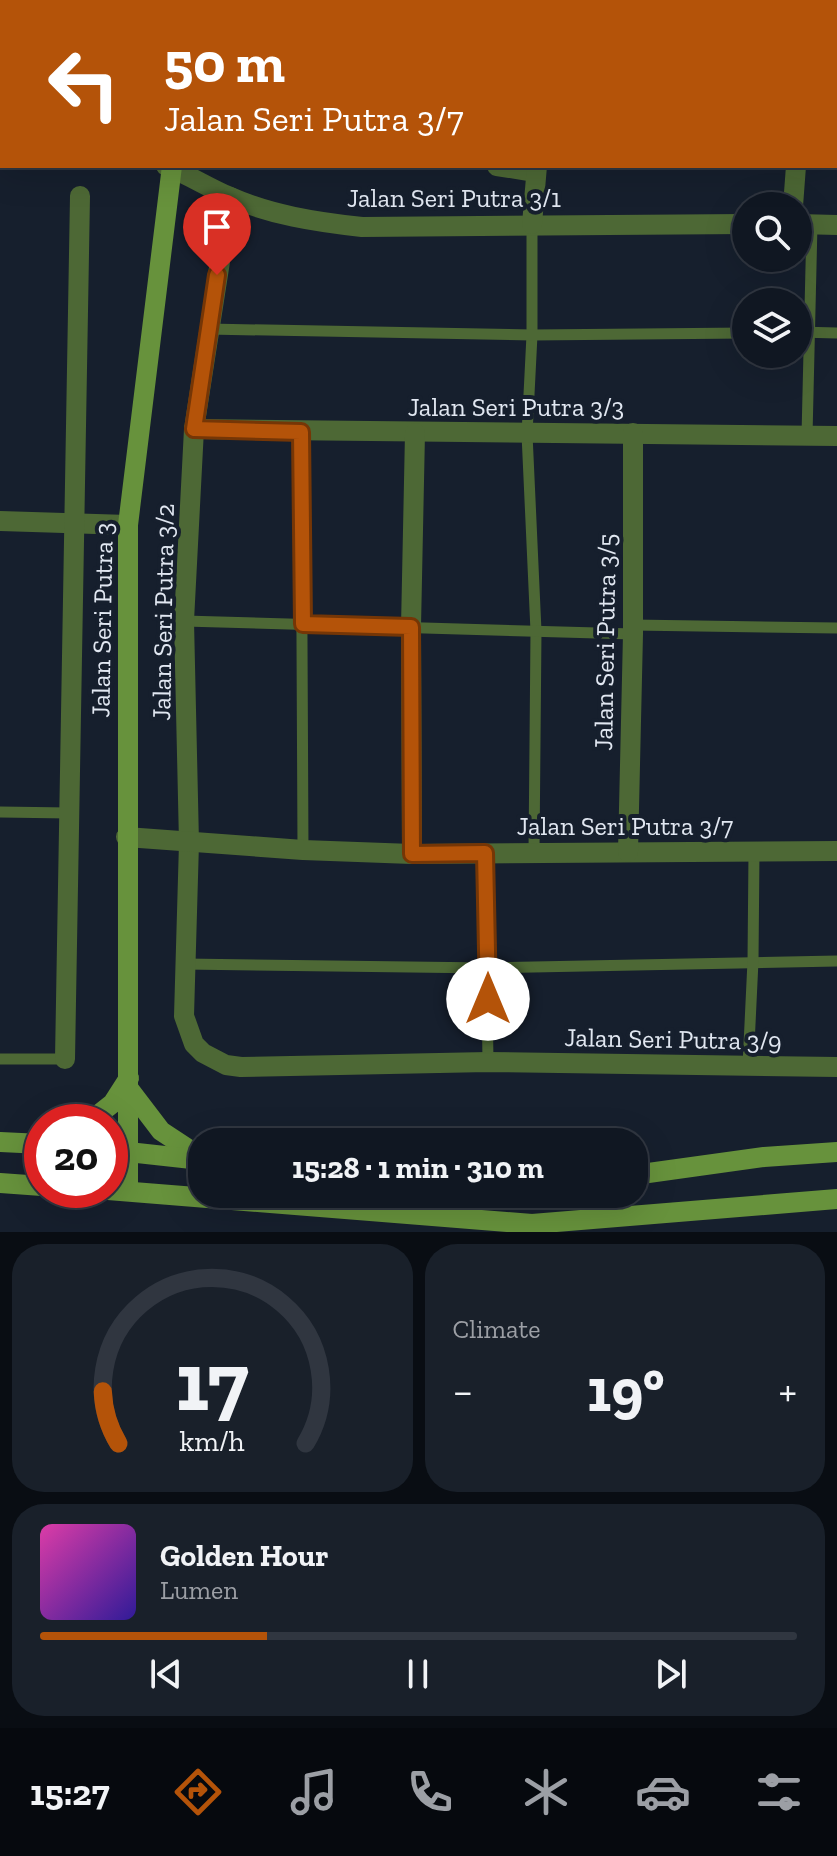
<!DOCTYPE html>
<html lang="en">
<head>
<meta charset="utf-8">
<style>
  body { margin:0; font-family:"Zilla Slab",serif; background:#19202a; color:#f1f3f6; height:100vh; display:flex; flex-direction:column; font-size:30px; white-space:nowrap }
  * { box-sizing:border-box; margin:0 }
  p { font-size:26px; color:#9c9fa5 }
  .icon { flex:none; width:44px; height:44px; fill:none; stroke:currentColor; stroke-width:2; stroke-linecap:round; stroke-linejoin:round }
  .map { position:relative; height:1232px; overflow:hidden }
  .details { display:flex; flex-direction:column; gap:12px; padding:12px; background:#090d13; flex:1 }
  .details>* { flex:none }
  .top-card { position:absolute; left:0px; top:0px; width:838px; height:168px; box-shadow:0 8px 32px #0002,0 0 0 2px #303640; background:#b45309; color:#fff; overflow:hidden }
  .fabs { position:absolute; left:732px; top:192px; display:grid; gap:16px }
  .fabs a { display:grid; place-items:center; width:80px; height:80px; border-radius:50%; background:#101722; box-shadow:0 8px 32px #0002,0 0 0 2px #303640; font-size:40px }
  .speed { position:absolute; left:24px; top:1104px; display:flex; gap:16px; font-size:40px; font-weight:700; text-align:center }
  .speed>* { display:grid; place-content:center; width:104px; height:104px; border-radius:50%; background:#101722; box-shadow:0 8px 32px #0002,0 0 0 2px #303640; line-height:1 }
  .speed .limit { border:12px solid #d22; background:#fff; color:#111 }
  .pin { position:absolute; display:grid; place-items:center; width:68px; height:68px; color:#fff; margin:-82px -34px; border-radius:50% 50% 50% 0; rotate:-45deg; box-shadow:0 0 8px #0007 }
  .pin .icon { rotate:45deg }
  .me { position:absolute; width:88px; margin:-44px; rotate:0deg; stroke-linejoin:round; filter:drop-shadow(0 0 6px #0008) }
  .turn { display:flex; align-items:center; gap:28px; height:168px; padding:0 32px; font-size:36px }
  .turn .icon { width:104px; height:104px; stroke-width:2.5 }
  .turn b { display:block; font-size:56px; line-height:68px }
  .big { font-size:60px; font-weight:700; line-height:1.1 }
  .details .tile { flex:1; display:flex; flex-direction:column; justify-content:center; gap:12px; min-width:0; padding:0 28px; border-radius:32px; background:#19202a }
  .details .dial { align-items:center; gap:0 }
  .dial svg { height:208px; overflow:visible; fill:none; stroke:#303640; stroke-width:7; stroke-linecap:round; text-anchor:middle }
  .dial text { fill:#f1f3f6; stroke:none }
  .song { display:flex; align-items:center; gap:24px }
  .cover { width:96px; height:96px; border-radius:12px; background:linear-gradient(135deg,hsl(320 70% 55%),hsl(250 70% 35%)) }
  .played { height:8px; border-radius:4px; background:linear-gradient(90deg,#b45309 30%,#303640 30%) }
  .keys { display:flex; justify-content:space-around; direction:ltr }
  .heat { display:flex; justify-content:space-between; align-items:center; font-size:44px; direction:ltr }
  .details .tiles { flex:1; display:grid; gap:12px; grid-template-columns:1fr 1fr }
  .tile:last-child { grid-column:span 2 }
  .trip { position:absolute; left:188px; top:1128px; width:460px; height:80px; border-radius:32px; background:#101722; box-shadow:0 8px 32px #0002,0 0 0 2px #303640; font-weight:700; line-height:80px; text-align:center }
  .tab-bar { display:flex; height:128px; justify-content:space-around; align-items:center; background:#06090e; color:#9c9fa5 }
  .tab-bar .icon { width:56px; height:56px }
  .tab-bar .on { color:#b45309 }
  .tab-bar b { font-size:36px; color:#f1f3f6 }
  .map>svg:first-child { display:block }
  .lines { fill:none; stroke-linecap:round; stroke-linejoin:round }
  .lane { stroke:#4d6835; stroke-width:11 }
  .street { stroke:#4d6835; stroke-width:20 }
  .secondary { stroke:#67923c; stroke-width:20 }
  .route-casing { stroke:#753606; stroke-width:20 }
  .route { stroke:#b45309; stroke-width:14 }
  .labels { text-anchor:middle; stroke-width:8; stroke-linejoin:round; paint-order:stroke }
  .street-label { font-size:26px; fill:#e1e7f1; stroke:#161f2d }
</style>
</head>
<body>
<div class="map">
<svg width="837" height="1232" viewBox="0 0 837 1232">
  <rect width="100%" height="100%" fill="#161f2d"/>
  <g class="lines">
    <g class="lane">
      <polyline points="532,224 532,335 527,434 536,631 534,853"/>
      <polyline points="208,329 532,335 746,333"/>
      <polyline points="798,332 837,333"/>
      <polyline points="301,432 303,850"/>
      <polyline points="807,436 812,224"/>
      <polyline points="184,621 633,634"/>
      <polyline points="633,625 837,628"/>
      <polyline points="0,812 69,813"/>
      <polyline points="485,853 488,1062"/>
      <polyline points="184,964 488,968 837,961"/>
      <polyline points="0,1059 65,1059"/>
      <polyline points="748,1066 753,961 754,852"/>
    </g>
    <g class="street">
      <polyline points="557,0 559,2"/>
      <polyline points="271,2 272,0"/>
      <polyline points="625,2 626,0"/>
      <polyline points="836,16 837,10"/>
      <polyline points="0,103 2,104"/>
      <path d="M166,166C187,174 207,187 228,196C270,215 316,222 362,227L746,224"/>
      <polyline points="497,166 535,172"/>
      <polyline points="230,197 194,429 184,621 189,843 184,1016 194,1044 203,1053 226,1065 241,1067 488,1062 837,1067"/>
      <polyline points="793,206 796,166"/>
      <polyline points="532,224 537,166"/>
      <polyline points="798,224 837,225"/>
      <polyline points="194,429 837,436"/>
      <polyline points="0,521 128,525"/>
      <polyline points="126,837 303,850 412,854 837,851"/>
      <polyline points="628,852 633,634 633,433"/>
      <polyline points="412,854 411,627 415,433"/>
      <polyline points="65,1059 80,196"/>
    </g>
    <g class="secondary">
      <polyline points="199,2 200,0"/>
      <polyline points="129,1089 161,1131 202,1158"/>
      <polyline points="89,1122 113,1103 129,1078"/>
      <polyline points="0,1142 42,1144"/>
      <polyline points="110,1150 201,1160"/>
      <polyline points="634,1175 764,1157 837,1152"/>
      <polyline points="0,1183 42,1186"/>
      <polyline points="108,1190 532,1224 837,1199"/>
      <polyline points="128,1191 128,525 172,166"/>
    </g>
  </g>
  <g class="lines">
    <defs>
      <polyline id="route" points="217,275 194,429 301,432 303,624 411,627 412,854 485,853 488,999"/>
    </defs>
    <use href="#route" class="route-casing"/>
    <use href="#route" class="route"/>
  </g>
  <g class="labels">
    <g class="street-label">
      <text x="454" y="207">Jalan Seri Putra 3/1</text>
      <text x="516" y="416">Jalan Seri Putra 3/3</text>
      <text transform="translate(163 612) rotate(-89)" y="9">Jalan Seri Putra 3/2</text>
      <text transform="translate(102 620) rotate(-89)" y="9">Jalan Seri Putra 3</text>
      <text transform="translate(605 642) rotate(-89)" y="9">Jalan Seri Putra 3/5</text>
      <text x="625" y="835">Jalan Seri Putra 3/7</text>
      <text transform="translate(673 1039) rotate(1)" y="9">Jalan Seri Putra 3/9</text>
    </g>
  </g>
</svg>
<div class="fabs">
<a><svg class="icon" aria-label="search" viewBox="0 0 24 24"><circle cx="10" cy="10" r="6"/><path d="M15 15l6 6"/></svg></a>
<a><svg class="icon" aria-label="layers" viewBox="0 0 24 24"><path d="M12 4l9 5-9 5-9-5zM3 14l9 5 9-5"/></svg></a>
</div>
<div class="speed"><div class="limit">20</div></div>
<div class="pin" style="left:217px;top:275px;background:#d93025"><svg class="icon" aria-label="arrive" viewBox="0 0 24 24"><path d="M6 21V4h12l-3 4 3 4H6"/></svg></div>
<svg class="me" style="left:488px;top:999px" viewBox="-20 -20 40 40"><circle r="19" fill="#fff"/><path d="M0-13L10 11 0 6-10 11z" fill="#b45309"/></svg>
<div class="trip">15:28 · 1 min · 310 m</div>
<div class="top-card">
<div class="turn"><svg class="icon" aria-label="left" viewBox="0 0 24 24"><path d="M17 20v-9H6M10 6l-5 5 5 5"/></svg><div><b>50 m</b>Jalan Seri Putra 3/7</div></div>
</div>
</div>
<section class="details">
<div class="tiles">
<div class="tile dial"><svg viewBox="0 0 100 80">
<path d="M14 69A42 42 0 1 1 86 69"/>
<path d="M14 69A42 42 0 0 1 8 49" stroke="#b45309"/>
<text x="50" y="56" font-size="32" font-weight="700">17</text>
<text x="50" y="72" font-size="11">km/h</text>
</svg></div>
<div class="tile"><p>Climate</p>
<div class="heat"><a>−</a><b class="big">19°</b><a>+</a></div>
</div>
<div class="tile">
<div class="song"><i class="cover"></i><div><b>Golden Hour</b><p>Lumen</p></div></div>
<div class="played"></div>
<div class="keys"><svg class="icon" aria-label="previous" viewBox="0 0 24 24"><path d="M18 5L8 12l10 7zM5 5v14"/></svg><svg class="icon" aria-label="pause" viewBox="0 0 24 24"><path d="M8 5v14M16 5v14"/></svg><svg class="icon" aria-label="next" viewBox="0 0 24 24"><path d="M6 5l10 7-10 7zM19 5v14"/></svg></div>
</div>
</div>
</section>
<nav class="tab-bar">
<b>15:27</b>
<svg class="icon on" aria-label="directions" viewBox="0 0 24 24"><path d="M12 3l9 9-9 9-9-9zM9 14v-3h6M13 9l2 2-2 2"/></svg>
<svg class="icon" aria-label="music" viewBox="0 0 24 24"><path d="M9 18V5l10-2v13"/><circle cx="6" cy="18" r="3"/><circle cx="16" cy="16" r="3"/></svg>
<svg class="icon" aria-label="phone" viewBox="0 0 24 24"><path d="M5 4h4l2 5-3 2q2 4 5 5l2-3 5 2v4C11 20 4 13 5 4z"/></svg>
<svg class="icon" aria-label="climate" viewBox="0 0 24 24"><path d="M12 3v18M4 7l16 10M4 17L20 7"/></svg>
<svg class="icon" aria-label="car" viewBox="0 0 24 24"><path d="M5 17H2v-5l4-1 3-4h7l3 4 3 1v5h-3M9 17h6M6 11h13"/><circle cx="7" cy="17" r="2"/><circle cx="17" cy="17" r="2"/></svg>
<svg class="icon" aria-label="filters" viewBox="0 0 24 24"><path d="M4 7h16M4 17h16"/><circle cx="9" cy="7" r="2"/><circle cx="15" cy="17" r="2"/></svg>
</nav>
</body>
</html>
